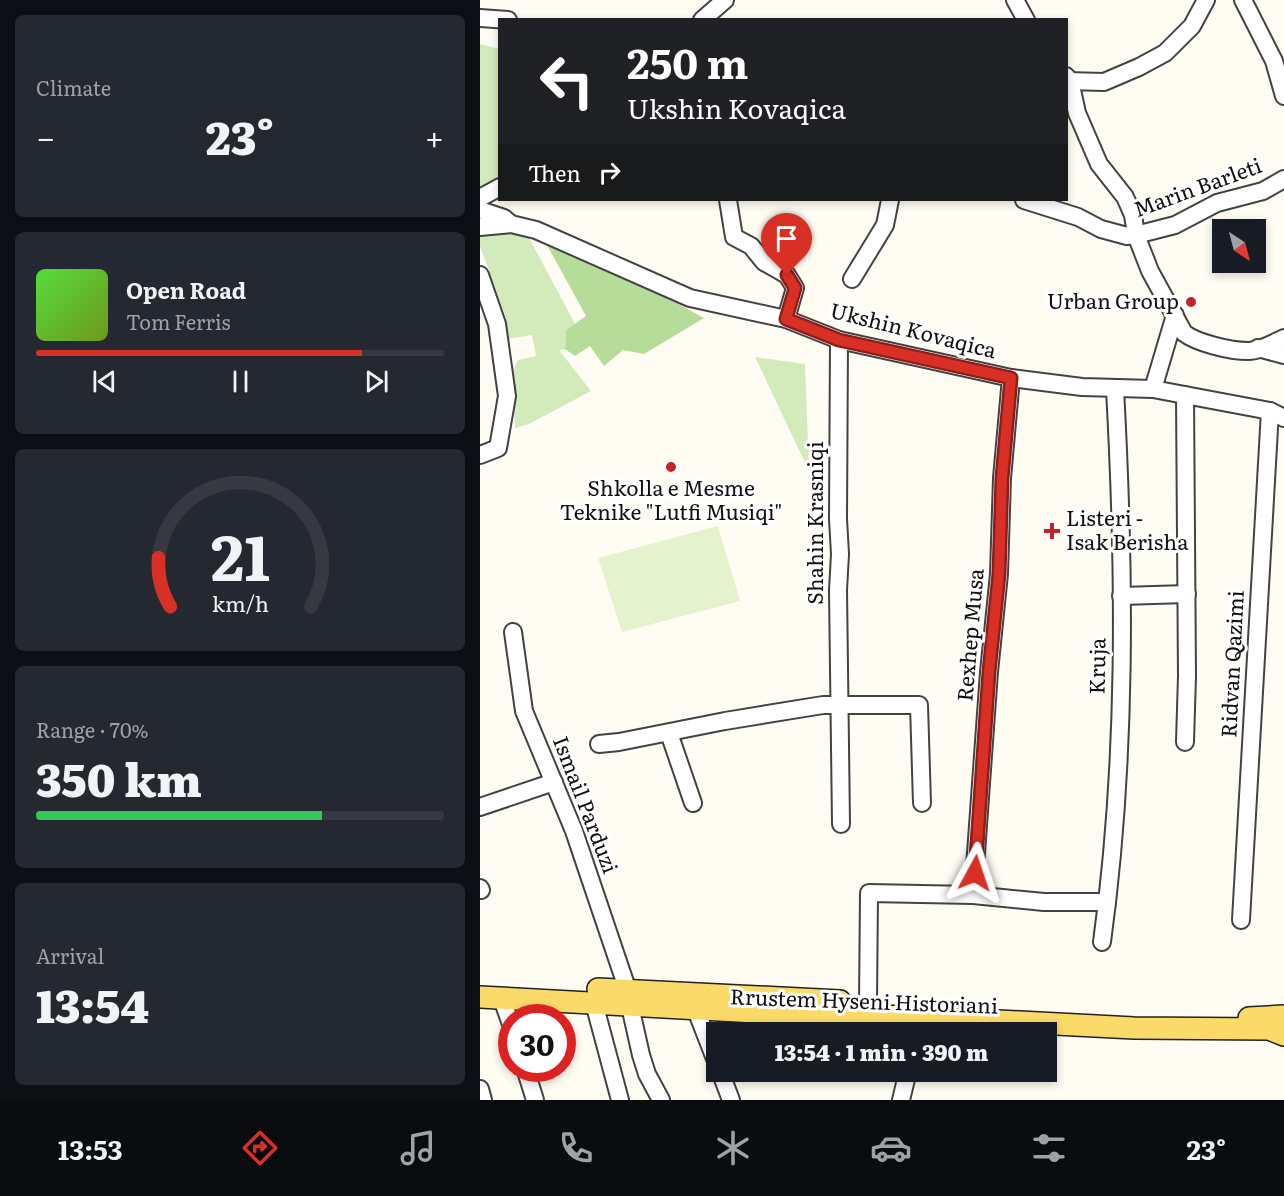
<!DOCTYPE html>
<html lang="en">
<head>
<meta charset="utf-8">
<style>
  body { margin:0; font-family:Literata,serif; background:#242831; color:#f1f3f6; height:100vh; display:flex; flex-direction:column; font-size:22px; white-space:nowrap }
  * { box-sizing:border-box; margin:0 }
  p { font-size:20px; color:#9ea1a6 }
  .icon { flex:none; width:33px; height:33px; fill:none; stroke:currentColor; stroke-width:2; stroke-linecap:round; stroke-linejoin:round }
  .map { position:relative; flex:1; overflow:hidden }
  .details { display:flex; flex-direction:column; gap:15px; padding:15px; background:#0d0f14; width:480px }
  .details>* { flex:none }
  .hud { position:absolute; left:18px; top:18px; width:570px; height:183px; border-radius:0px; box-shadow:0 3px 9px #0003; background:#202124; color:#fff; overflow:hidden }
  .needle { width:39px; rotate:144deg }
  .tools { position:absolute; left:732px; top:219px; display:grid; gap:12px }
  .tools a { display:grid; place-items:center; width:54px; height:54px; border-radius:0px; background:#171b24; box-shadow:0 3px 9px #0003; font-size:30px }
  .speed { position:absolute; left:18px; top:1004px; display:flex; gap:12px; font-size:30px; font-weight:700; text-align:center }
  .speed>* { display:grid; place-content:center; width:78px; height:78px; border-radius:50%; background:#171b24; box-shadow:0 3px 9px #0003; line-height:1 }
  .speed .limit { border:9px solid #d22; background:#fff; color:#111 }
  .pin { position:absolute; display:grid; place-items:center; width:51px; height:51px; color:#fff; margin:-62px -26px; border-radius:50% 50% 50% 0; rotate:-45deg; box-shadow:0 0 6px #0007 }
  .pin .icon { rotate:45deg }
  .me { position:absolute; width:66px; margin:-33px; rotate:5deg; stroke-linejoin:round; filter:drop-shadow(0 0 4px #0008) }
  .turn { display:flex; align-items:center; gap:21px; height:126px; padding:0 30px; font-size:27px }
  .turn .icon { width:78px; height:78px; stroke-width:2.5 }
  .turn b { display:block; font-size:42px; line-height:51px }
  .then { display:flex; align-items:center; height:57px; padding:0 30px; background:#0003; gap:12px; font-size:22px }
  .big { font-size:45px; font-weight:800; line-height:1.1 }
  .details .card { flex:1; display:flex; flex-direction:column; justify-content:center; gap:9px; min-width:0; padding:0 21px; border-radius:9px; background:#242831 }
  .details .dial { align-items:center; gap:0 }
  .dial svg { height:156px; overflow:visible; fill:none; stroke:#363941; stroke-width:7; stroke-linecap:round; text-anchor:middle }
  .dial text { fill:#f1f3f6; stroke:none }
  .song { display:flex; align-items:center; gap:18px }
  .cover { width:72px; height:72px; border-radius:9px; background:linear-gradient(135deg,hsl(110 70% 55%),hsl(80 70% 35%)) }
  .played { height:6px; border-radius:3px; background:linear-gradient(90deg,#d93025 80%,#363941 80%) }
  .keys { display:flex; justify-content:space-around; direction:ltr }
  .heat { display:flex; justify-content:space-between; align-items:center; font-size:33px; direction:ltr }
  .charge { height:9px; border-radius:4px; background:linear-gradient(90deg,#34c759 70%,#363941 0) }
  .trip { position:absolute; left:226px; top:1022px; width:351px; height:60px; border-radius:0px; background:#171b24; box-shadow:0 3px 9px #0003; font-weight:800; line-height:60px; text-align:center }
  .tabs { display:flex; height:96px; justify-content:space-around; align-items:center; background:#090b0e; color:#9ea1a6 }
  .tabs .icon { width:42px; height:42px }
  .tabs .current { color:#d93025 }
  .tabs b { font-size:27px; color:#f1f3f6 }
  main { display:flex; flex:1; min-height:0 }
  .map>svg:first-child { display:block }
  .green { fill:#d3ebbb }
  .forest { fill:#b6dc9a }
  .pitch { fill:#e4f2cd }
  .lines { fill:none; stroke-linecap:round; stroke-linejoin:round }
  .minor-casing { stroke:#434343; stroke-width:20 }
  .major-casing { stroke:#212121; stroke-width:24 }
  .minor { stroke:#fff; stroke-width:16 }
  .major { stroke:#fada68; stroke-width:21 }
  .route-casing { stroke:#8d1f18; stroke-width:15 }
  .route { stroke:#d93025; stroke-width:10 }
  .poi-dot { fill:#c32428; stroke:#fff; stroke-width:2 }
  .labels { text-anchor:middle; stroke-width:6; stroke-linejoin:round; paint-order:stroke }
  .street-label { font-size:21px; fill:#101010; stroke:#fff }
  .poi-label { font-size:21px; fill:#101010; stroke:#fff; text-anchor:end }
</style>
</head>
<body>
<main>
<section class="details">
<div class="card"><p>Climate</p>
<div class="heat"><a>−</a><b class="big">23°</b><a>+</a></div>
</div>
<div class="card">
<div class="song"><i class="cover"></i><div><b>Open Road</b><p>Tom Ferris</p></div></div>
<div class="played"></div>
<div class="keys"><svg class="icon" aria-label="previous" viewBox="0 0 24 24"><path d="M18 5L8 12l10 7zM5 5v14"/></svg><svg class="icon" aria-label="pause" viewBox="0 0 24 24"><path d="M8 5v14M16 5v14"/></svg><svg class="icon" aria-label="next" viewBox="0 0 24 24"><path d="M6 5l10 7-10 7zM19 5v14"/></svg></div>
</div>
<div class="card dial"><svg viewBox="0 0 100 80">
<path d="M14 69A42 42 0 1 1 86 69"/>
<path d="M14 69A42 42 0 0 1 8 44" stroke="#d93025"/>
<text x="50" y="56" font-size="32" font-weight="700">21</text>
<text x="50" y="72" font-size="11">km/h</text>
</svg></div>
<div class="card"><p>Range · 70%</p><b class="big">350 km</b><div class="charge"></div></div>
<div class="card"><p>Arrival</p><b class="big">13:54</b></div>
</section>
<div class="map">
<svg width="804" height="1100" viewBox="0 0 804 1100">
  <rect width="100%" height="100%" fill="#fffdf3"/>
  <g class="green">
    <polygon points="0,44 20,49 19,179 0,189"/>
    <polygon points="0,224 47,234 95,324 86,330 85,349 79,350 111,391 49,424 35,428 32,372 38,360 56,356 52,335 28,339 26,318 0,246"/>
    <polygon points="275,357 325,364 329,471"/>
  </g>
  <polygon class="forest" points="67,245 141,273 224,318 164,354 143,350 124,366 110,346 95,356 85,349 86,330 106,316"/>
  <polygon class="pitch" points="238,526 260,601 142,632 118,558"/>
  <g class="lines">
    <defs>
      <g id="minor">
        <polyline points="535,0 546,20"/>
        <polyline points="763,0 794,61 804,96"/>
        <polyline points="0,18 28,20"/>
        <polyline points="222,20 245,0"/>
        <path d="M586,76L590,81L597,113L619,164L645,197L653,215L656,235L670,271L704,333C717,343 750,351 768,351C780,351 793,343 804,338"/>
        <polyline points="586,81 624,82 659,67 685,53 712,26 726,0"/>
        <polyline points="0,198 20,187"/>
        <polyline points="248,200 254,237 271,246 284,262 307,275 315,288 306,319"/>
        <polyline points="544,200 598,217 621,229 647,236 656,235 695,225 737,203 783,191 804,179"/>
        <polyline points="0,210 24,218 31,224"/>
        <polyline points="0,227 31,224 56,230 210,298 306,319 359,340 531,378 602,387 673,389 790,411 804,418"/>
        <polyline points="0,275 17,324 27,396 18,448 0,455"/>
        <polyline points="372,279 405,225 410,200"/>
        <polyline points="359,340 358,519 360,554 358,590 361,824"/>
        <polyline points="778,348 804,355"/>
        <polyline points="673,389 695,315"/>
        <polyline points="705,395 707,676 705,742"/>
        <polyline points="641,596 707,594"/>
        <polyline points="33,632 44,711 94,831 148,991"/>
        <polyline points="189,733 213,803"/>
        <polyline points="119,744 139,742 245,721 343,705 439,705 442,803"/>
        <polyline points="0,807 74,782"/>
        <polyline points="0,888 1,890"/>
        <polyline points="493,895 509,672 519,574 522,478 531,378"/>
        <polyline points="761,920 790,411"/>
        <path d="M622,942C647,760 645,573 635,389"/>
        <polyline points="22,999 32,1027"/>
        <polyline points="114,1003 140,1100"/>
        <polyline points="388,1003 389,893 493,895 564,902 627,902"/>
        <polyline points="150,1006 161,1055 167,1074 181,1100"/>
        <polyline points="216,1010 237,1064"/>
        <polyline points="438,1032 442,1017"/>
        <polyline points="45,1068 55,1100"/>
        <polyline points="240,1071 251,1100"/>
        <polyline points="0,1089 3,1100"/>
        <polyline points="421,1100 428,1071"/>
      </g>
      <g id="major">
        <polyline points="118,989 360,1001"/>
        <polyline points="0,997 330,1015 442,1017 654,1028 789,1029 804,1035"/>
        <polyline points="769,1018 804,1016"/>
      </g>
    </defs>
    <use href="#minor" class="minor-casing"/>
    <use href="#major" class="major-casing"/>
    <use href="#minor" class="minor"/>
    <use href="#major" class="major"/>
  </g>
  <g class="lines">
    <defs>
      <polyline id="route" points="307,275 315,288 306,319 359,340 531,378 522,478 519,574 509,672 495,873"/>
    </defs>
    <use href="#route" class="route-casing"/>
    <use href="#route" class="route"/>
  </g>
  <g class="poi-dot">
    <circle cx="711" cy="302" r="6"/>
    <circle cx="191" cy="467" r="6"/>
    <path d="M569 522h6v6h6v6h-6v6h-6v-6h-6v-6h6z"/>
  </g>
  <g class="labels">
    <g class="street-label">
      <text transform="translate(718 188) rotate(-20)" y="7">Marin Barleti</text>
      <text transform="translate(433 331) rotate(14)" y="7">Ukshin Kovaqica</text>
      <text transform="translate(336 523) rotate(-90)" y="7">Shahin Krasniqi</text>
      <text transform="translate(491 635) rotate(-85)" y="7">Rexhep Musa</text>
      <text transform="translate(753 664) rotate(-87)" y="7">Ridvan Qazimi</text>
      <text transform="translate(618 666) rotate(-89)" y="7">Kruja</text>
      <text transform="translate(105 805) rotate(69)" y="7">Ismail Parduzi</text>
      <text transform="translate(384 1002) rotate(2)" y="7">Rrustem Hyseni Historiani</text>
    </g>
    <g class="poi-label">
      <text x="699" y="309">Urban Group</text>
      <text x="191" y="496" text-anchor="middle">Shkolla e Mesme<tspan x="191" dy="24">Teknike "Lutfi Musiqi"</tspan></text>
      <text x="586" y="526" text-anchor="start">Listeri -<tspan x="586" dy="24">Isak Berisha</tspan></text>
    </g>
  </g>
</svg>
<div class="tools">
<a><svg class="needle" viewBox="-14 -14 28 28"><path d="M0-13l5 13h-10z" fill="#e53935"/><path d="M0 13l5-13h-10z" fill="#9ea1a6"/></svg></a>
</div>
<div class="speed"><div class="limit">30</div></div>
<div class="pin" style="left:307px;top:275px;background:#d93025"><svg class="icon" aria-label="arrive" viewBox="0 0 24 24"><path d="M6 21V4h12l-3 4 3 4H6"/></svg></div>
<svg class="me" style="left:495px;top:873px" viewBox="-20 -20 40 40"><path d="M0-17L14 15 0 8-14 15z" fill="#d93025" stroke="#fff" stroke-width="4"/></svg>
<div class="trip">13:54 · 1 min · 390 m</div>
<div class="hud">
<div class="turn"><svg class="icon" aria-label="left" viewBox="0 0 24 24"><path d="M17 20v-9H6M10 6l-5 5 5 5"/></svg><div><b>250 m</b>Ukshin Kovaqica</div></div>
<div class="then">Then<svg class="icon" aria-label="right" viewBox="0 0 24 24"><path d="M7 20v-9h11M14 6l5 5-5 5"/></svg></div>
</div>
</div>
</main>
<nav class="tabs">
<b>13:53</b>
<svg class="icon current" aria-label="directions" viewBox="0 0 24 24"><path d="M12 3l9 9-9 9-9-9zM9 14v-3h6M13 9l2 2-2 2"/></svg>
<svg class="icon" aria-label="music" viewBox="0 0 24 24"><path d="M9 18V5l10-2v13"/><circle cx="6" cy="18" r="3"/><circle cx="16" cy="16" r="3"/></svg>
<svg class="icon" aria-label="phone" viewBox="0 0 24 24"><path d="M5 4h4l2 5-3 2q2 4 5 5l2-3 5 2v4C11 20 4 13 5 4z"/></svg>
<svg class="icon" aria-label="climate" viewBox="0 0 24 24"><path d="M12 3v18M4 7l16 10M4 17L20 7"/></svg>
<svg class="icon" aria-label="car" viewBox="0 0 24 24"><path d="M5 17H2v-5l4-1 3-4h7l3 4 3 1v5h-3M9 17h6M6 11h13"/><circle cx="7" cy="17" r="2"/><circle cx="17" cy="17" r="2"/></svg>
<svg class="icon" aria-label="filters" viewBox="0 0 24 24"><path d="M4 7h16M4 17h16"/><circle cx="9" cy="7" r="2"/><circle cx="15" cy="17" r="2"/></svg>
<b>23°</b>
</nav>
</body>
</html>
